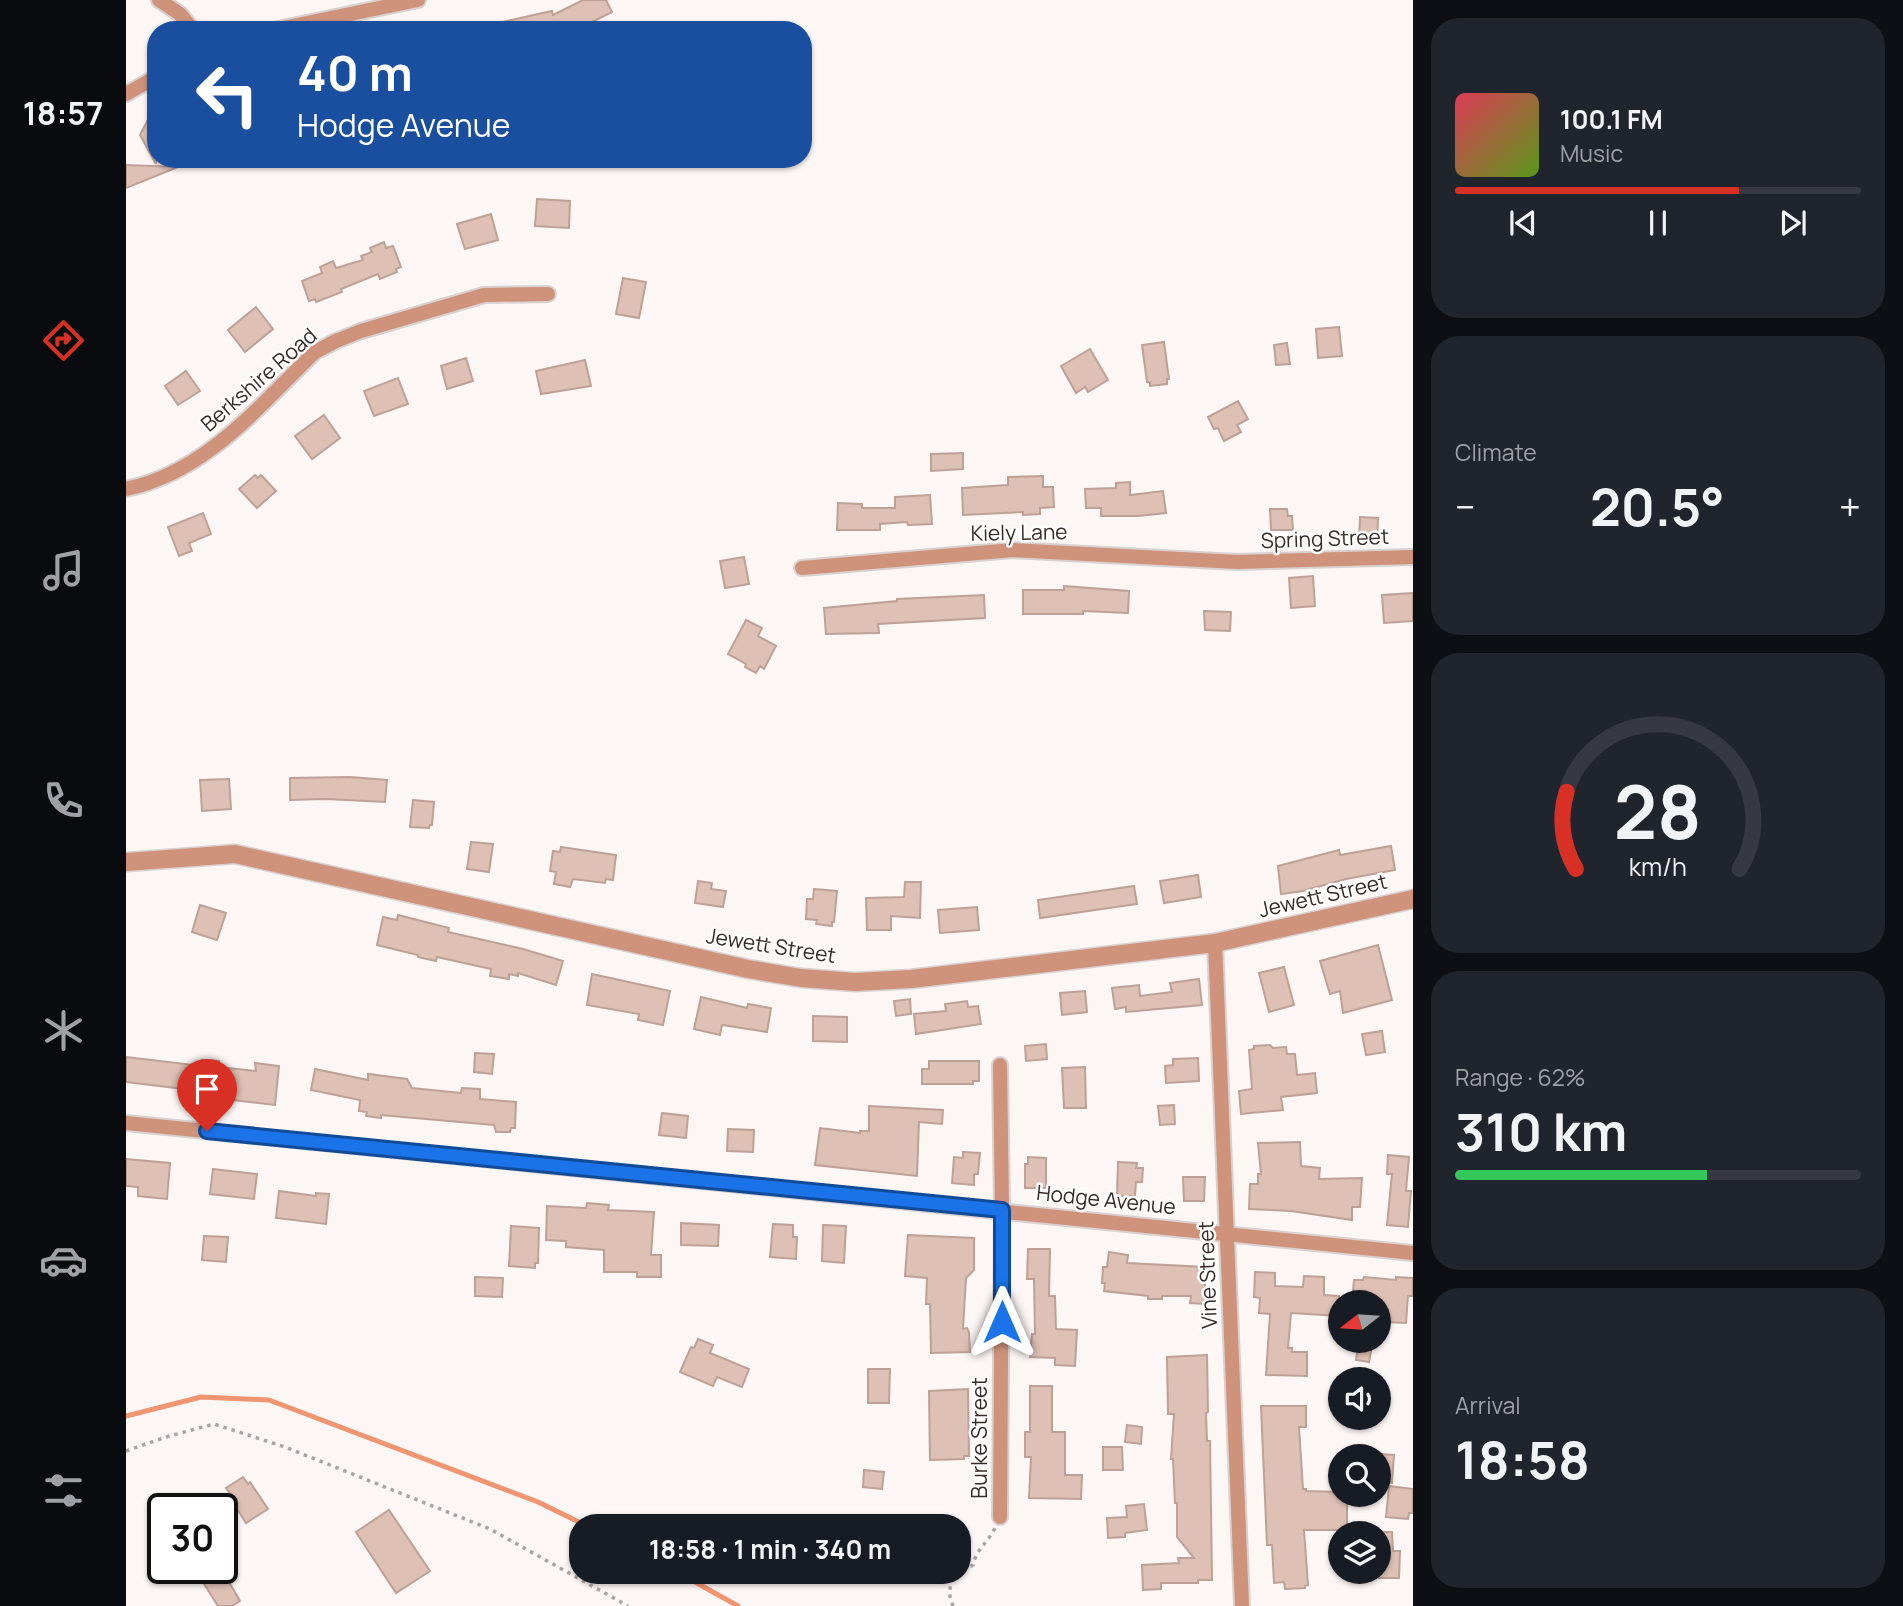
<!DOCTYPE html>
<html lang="en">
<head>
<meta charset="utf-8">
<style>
  body { margin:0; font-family:Manrope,sans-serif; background:#20242c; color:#f1f3f6; height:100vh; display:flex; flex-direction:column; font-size:26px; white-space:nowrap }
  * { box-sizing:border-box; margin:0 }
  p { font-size:23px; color:#9ea1a6 }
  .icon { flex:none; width:38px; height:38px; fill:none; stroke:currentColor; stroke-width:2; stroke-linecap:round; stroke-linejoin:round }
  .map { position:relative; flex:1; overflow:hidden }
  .panel { display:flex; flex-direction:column; gap:18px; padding:18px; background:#0d0f14; width:490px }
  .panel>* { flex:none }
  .hud { position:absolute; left:21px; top:21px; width:665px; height:147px; border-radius:28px; box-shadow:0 2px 5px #0004; background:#1a4fa0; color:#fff; overflow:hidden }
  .needle { width:46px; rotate:253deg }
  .fabs { position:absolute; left:1202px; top:1290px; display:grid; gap:14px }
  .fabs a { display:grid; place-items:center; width:63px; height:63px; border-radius:50%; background:#171b24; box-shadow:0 2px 5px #0004; font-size:35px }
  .speed { position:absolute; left:21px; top:1493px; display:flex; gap:14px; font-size:35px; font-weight:700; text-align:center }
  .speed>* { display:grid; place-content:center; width:91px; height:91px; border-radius:50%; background:#171b24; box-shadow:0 2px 5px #0004; line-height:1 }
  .speed .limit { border:4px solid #111; border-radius:10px; background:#fff; color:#111 }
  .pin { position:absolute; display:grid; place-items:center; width:60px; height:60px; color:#fff; margin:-72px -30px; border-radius:50% 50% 50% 0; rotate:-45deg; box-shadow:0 0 7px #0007 }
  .pin .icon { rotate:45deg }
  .me { position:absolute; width:77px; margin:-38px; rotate:0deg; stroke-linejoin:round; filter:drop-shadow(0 0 5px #0008) }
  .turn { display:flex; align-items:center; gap:24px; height:147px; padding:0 35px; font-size:32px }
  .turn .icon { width:91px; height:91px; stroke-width:2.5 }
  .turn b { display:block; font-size:49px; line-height:60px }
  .big { font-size:52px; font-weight:700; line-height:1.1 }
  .panel .card { flex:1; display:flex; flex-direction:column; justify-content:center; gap:10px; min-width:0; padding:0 24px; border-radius:28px; background:#20242c }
  .panel .dial { align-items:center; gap:0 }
  .dial svg { height:182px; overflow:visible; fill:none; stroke:#363941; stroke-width:7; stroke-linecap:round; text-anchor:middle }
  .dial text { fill:#f1f3f6; stroke:none }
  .song { display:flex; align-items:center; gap:21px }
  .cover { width:84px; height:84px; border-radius:10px; background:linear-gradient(135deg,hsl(350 70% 55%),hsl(90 70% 35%)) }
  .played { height:7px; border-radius:4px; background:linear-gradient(90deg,#d93025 70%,#363941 70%) }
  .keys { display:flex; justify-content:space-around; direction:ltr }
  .heat { display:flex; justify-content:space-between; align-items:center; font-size:38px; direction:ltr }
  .charge { height:10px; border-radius:5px; background:linear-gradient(90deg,#34c759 62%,#363941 0) }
  .trip { position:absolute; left:443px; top:1514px; width:402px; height:70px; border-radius:28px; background:#171b24; box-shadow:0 2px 5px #0004; font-weight:700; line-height:70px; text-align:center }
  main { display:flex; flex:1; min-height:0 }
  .menu { display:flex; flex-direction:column; width:126px; justify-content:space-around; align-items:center; background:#090b0e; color:#9ea1a6 }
  .menu .icon { width:49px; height:49px }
  .menu .current { color:#d93025 }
  .menu b { font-size:32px; color:#f1f3f6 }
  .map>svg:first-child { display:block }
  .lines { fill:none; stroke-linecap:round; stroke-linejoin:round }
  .stream { stroke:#f09572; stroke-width:5 }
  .building { fill:#dec0b5; stroke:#bea196; stroke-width:2 }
  .minor-casing { stroke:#d9d1cf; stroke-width:18 }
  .tertiary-casing { stroke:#d9d1cf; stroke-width:21 }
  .path { stroke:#aca3a1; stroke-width:3.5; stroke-dasharray:3.5 5; stroke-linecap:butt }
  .minor { stroke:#cf927b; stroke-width:14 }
  .tertiary { stroke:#cf927b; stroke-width:18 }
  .route-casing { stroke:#114b97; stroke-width:18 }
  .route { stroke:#1a73e8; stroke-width:12 }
  .labels { text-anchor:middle; stroke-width:5; stroke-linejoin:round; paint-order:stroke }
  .street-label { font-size:21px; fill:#372b27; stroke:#fff }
</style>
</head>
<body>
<main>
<nav class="menu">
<b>18:57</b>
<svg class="icon current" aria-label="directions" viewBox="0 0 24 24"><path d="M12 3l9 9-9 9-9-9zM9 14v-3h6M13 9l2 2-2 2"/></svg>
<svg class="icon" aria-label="music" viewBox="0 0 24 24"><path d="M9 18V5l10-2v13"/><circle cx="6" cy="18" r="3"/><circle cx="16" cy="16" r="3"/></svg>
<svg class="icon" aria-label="phone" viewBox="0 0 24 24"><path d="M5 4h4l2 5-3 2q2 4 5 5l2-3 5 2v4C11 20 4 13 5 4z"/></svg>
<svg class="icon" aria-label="climate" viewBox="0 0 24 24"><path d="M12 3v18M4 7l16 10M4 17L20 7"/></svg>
<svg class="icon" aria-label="car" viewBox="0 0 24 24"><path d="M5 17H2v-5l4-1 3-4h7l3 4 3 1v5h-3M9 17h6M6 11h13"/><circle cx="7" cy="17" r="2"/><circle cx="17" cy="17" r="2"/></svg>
<svg class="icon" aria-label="filters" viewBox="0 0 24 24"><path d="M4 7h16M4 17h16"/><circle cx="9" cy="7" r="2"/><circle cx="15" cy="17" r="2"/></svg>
</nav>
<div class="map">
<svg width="1287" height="1606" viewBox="0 0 1287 1606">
  <rect width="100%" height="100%" fill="#fcf6f4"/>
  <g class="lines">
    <g class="stream">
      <polyline points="0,1416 75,1397 143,1400 412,1502 461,1526"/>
      <polyline points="551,1572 612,1606"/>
    </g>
  </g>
  <g class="building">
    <polygon points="457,0 480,0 486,12 458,26 457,24 445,30 368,30 367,24 426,11 427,15"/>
    <polygon points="30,104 30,164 14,135"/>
    <polygon points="0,165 52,167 0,188"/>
    <polygon points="411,199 444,201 443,228 409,226"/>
    <polygon points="365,214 372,240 339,249 331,224"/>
    <polygon points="258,242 260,248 267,246 275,267 270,269 271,272 254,279 252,274 220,287 215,289 216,292 190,302 189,299 183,301 176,281 196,273 194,267 207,261 210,268 237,260 235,256 246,252 244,248"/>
    <polygon points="497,278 520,282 513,318 490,314"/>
    <polygon points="130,307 147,329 119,352 102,330"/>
    <polygon points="1213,327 1216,356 1192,358 1190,329"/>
    <polygon points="1038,342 1043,379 1041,379 1041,384 1024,386 1024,382 1021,382 1016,345"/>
    <polygon points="1161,343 1164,364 1150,365 1148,345"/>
    <polygon points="964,349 982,380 962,392 959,387 950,393 935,366"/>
    <polygon points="340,358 347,381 321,389 315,366"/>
    <polygon points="459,360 465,386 415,394 410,371"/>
    <polygon points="60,371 74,391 52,405 39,386"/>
    <polygon points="272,378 282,404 248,416 238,391"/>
    <polygon points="1112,401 1122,419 1111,425 1115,432 1098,441 1092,428 1088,429 1082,417"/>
    <polygon points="198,415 214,438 186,459 169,436"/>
    <polygon points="837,453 837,469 805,471 805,454"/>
    <polygon points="129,475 132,478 135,475 150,491 131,508 113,489"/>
    <polygon points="917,476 917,487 927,487 928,507 914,508 914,514 897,515 897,512 837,515 836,488 882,485 882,477"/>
    <polygon points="1004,482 1004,495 1037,491 1040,513 1012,516 975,516 975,508 960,508 959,489 990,488 990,483"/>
    <polygon points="804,495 806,524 782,525 781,522 754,524 754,530 711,530 712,503 736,504 736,508 769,508 769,497"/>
    <polygon points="1144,509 1161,509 1162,516 1166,516 1167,530 1145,530"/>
    <polygon points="77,513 85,534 63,543 66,551 53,556 42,527"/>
    <polygon points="1234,517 1252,518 1251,544 1233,543"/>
    <polygon points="618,557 623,584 599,588 594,561"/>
    <polygon points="1187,576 1189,606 1165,608 1163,578"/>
    <polygon points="938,586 1003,591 1002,613 957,611 957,614 897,614 897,590 938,590"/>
    <polygon points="1287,593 1287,621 1258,623 1256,595"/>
    <polygon points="858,595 859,618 752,624 753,633 700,634 698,608 771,601 771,599"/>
    <polygon points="1078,611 1105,612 1104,631 1079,630"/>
    <polygon points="620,620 636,628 632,636 650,646 638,669 634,666 630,673 619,667 620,664 602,654"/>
    <polygon points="224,777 261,780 259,802 200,799 164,800 164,778"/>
    <polygon points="103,779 105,809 76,811 74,780"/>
    <polygon points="287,800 308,802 306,825 304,825 303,828 284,827"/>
    <polygon points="345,842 367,844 363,872 341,869"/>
    <polygon points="1265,846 1269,870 1220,879 1177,891 1155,894 1152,866 1213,850 1214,855"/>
    <polygon points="435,847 490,855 487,880 480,879 479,883 447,879 444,887 428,884 430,872 424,871 427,851 434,852"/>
    <polygon points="1072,875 1075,897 1038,903 1034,881"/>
    <polygon points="572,881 586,883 585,889 600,891 597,907 569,903"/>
    <polygon points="779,882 795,882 794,918 765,916 765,930 741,930 740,898 778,897"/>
    <polygon points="1008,886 1011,904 914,918 912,900"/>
    <polygon points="688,889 711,891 708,922 706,922 706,926 690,924 691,920 680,919 681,899 687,899"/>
    <polygon points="74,905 100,913 91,940 66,932"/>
    <polygon points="851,907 853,930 814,933 812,910"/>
    <polygon points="272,915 323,928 322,932 397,949 437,961 430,985 392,973 392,976 383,974 383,979 364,976 365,969 311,957 310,961 292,957 292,955 251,945 257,917 271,920"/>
    <polygon points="1252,945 1266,1000 1217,1013 1214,991 1204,994 1194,961"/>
    <polygon points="1158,967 1168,1005 1143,1012 1133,973"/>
    <polygon points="466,974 544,991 537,1025 512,1020 513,1014 461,1005"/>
    <polygon points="1073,979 1076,1005 1000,1012 1000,1007 989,1009 986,988 1013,985 1014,996 1046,992 1044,983"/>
    <polygon points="959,991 961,1012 936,1015 934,993"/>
    <polygon points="575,997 621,1008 622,1004 645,1008 641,1032 596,1025 594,1035 568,1029"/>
    <polygon points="784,999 785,1014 770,1016 768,1001"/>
    <polygon points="841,1001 842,1007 852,1006 855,1024 790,1034 788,1014 820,1011 819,1004"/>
    <polygon points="687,1016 721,1017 721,1042 687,1041"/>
    <polygon points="1256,1031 1259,1052 1240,1055 1236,1034"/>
    <polygon points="920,1044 921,1059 900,1061 899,1046"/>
    <polygon points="1144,1045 1147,1048 1160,1047 1161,1054 1169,1054 1171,1075 1189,1073 1191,1093 1155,1097 1157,1110 1115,1114 1113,1091 1126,1089 1123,1050 1128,1049 1128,1046"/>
    <polygon points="349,1053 368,1054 366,1074 348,1072"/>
    <polygon points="0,1057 75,1066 76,1060 93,1061 93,1067 130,1071 129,1063 153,1066 149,1105 98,1099 98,1102 79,1101 79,1096 74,1096 74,1091 0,1082"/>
    <polygon points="1072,1058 1073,1081 1040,1083 1039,1066 1047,1065 1047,1059"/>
    <polygon points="803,1061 853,1061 853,1081 847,1081 847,1084 796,1084 796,1069 803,1069"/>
    <polygon points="959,1067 960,1108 938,1108 936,1068"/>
    <polygon points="189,1069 242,1080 242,1074 281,1079 286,1088 335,1093 336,1088 354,1089 354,1099 390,1102 389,1128 385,1128 384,1132 370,1132 368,1125 255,1115 255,1118 240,1116 241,1112 233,1111 234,1100 185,1090"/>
    <polygon points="1048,1105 1049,1124 1034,1125 1032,1106"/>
    <polygon points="743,1106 817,1110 816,1124 793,1122 791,1176 689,1165 694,1128 734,1133 734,1131 743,1131"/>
    <polygon points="536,1113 562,1116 560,1138 533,1135"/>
    <polygon points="602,1129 628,1130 627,1152 601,1151"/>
    <polygon points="1174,1142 1175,1166 1194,1168 1193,1179 1236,1178 1234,1207 1226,1207 1226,1220 1165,1211 1123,1209 1124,1184 1132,1184 1132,1174 1135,1174 1132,1143"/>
    <polygon points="837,1152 854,1153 852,1174 848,1174 848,1185 826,1183 828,1157 837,1158"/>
    <polygon points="1262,1155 1283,1157 1280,1191 1285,1191 1282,1227 1261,1225 1266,1174 1261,1174"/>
    <polygon points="902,1157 920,1158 920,1188 899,1188 899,1164 902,1164"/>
    <polygon points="0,1159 44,1163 41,1199 12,1196 12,1187 0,1186"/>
    <polygon points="992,1162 1011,1163 1010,1168 1017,1168 1016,1182 1010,1182 1009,1196 991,1196"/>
    <polygon points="87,1169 131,1174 128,1199 84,1194"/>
    <polygon points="1057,1177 1079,1177 1078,1201 1058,1201"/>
    <polygon points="153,1191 190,1196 190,1193 203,1194 200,1224 150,1218"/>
    <polygon points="461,1203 483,1205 482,1210 528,1212 525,1255 535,1255 535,1277 511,1277 511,1272 478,1272 478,1250 440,1247 440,1241 420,1240 421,1206 460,1208"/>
    <polygon points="555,1223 593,1225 592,1246 555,1245"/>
    <polygon points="647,1224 667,1225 667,1237 671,1237 670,1259 644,1257"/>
    <polygon points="697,1225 720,1226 718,1263 696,1261"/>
    <polygon points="385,1226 413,1228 412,1263 409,1263 409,1268 383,1266"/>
    <polygon points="782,1235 848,1238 848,1270 840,1278 837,1329 841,1328 843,1332 844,1352 805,1353 804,1304 800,1304 801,1278 779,1276"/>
    <polygon points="78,1236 102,1237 100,1262 76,1260"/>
    <polygon points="902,1249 924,1249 923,1296 929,1296 930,1329 951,1330 949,1366 929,1365 929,1358 904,1357 906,1334 909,1334 908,1279 901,1279"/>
    <polygon points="983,1252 1002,1255 1001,1263 1080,1267 1078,1304 1064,1303 1065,1296 1036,1296 1036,1299 1022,1299 1022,1296 978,1291 979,1283 976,1283 977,1267 981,1267"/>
    <polygon points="1129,1272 1149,1273 1149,1286 1177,1287 1178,1276 1198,1277 1198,1295 1213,1296 1213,1316 1165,1313 1162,1348 1166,1348 1166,1352 1181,1352 1181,1376 1140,1375 1144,1314 1133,1313 1134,1298 1128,1297"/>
    <polygon points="349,1277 377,1278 376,1297 349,1296"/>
    <polygon points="1238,1277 1270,1280 1270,1277 1287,1278 1287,1296 1282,1296 1280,1323 1257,1322 1258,1302 1226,1302 1228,1280 1237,1280"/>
    <polygon points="572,1339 587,1345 584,1353 623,1369 616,1387 591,1377 587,1386 554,1372 565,1347 568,1348"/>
    <polygon points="1233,1340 1247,1340 1243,1362 1230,1360"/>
    <polygon points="1081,1355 1082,1412 1080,1413 1081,1441 1084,1441 1086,1580 1072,1580 1072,1583 1035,1583 1035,1589 1017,1590 1016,1565 1053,1563 1052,1558 1068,1558 1051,1537 1051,1503 1049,1503 1047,1459 1045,1459 1048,1414 1042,1414 1041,1357"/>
    <polygon points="742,1369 764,1369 763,1403 742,1403"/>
    <polygon points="904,1386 926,1386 926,1432 939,1432 939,1475 956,1475 955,1499 903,1498 905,1457 899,1457 899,1432 904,1432"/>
    <polygon points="842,1389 843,1456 838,1456 838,1459 804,1460 803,1391"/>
    <polygon points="1135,1406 1180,1406 1180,1427 1173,1427 1177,1489 1180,1489 1180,1491 1214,1492 1214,1494 1221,1494 1221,1530 1178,1530 1182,1585 1179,1586 1179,1588 1159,1589 1158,1582 1148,1583 1146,1545 1141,1545"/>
    <polygon points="1001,1425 1016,1427 1015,1444 999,1442"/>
    <polygon points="977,1447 996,1447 997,1470 977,1470"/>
    <polygon points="1253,1454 1268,1455 1266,1483 1253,1482"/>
    <polygon points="738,1470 758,1472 756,1489 737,1487"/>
    <polygon points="117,1477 122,1484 124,1482 142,1509 120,1523 103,1496 105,1495 100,1488"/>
    <polygon points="1263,1486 1287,1489 1287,1513 1283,1513 1282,1519 1260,1517"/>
    <polygon points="1018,1504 1021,1530 999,1533 999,1537 982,1538 981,1518 1001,1517 1000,1506"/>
    <polygon points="263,1510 304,1571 270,1593 230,1532"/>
    <polygon points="1253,1532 1266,1532 1267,1551 1274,1551 1273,1578 1253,1578"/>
    <polygon points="68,1568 95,1568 114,1601 106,1606 92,1606"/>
  </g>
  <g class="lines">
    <defs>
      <g id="minor">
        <polyline points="33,0 54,14 67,30"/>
        <polyline points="147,30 292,0"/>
        <polyline points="0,94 30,77"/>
        <path d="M0,489C79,473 133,406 189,352L210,341L235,331L358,295L422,294"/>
        <polyline points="676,568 887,550 1111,562 1287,557"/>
        <polyline points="1089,943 1116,1606"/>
        <polyline points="874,1065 876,1210 874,1517"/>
        <polyline points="0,1123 1287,1253"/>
      </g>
      <polyline id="tertiary" points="0,862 109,854 622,969 675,978 729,982 785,979 1089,943 1287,899"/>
    </defs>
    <use href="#minor" class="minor-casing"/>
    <use href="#tertiary" class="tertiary-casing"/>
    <g class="path">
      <polyline points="0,1451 40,1437 88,1424 159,1447 364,1529 502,1606"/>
      <path d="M827,1606L823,1593L827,1576L847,1565C851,1548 861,1544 869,1528"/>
    </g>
    <use href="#minor" class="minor"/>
    <use href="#tertiary" class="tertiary"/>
  </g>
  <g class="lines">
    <defs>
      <polyline id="route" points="81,1131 876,1210 876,1322"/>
    </defs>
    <use href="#route" class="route-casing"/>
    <use href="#route" class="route"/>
  </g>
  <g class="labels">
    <g class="street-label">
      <text transform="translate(133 380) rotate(-41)" y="7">Berkshire Road</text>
      <text transform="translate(893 533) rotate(-1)" y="7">Kiely Lane</text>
      <text transform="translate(1199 539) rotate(-2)" y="7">Spring Street</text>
      <text transform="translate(1197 896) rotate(-13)" y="7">Jewett Street</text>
      <text transform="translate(645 946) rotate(9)" y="7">Jewett Street</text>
      <text transform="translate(980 1200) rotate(6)" y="7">Hodge Avenue</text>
      <text transform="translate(1082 1275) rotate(-92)" y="7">Vine Street</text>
      <text transform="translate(854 1438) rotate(-90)" y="7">Burke Street</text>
    </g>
  </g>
</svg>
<div class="fabs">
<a><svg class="needle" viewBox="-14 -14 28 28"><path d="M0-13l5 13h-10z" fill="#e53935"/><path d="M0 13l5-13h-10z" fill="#9ea1a6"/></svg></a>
<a><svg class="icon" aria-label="sound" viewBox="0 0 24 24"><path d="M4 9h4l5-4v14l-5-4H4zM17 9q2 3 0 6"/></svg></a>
<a><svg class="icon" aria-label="search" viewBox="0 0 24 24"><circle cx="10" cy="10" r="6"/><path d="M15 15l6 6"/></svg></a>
<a><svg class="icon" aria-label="layers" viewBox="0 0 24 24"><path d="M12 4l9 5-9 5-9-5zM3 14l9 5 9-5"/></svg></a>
</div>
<div class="speed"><div class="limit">30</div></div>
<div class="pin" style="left:81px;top:1131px;background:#d93025"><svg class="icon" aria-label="arrive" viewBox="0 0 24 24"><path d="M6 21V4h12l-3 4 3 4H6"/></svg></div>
<svg class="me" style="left:876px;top:1322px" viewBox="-20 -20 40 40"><path d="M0-17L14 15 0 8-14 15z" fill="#1a73e8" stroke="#fff" stroke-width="4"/></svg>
<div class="trip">18:58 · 1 min · 340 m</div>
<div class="hud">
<div class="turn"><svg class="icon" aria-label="left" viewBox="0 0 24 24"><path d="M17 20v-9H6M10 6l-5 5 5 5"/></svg><div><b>40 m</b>Hodge Avenue</div></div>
</div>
</div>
<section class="panel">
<div class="card">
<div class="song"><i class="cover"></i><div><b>100.1 FM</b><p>Music</p></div></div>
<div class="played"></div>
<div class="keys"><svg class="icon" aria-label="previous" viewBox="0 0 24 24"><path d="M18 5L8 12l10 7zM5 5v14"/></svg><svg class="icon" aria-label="pause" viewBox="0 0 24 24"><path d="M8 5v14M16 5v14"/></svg><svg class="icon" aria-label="next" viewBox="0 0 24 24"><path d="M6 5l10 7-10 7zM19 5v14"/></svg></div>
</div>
<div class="card"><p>Climate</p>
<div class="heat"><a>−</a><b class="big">20.5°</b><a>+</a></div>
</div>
<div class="card dial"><svg viewBox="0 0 100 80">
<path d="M14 69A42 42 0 1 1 86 69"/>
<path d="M14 69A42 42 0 0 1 10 35" stroke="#d93025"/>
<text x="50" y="56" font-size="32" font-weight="700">28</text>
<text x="50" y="72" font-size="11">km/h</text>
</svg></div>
<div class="card"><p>Range · 62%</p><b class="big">310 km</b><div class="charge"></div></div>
<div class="card"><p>Arrival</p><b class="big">18:58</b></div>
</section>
</main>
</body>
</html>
